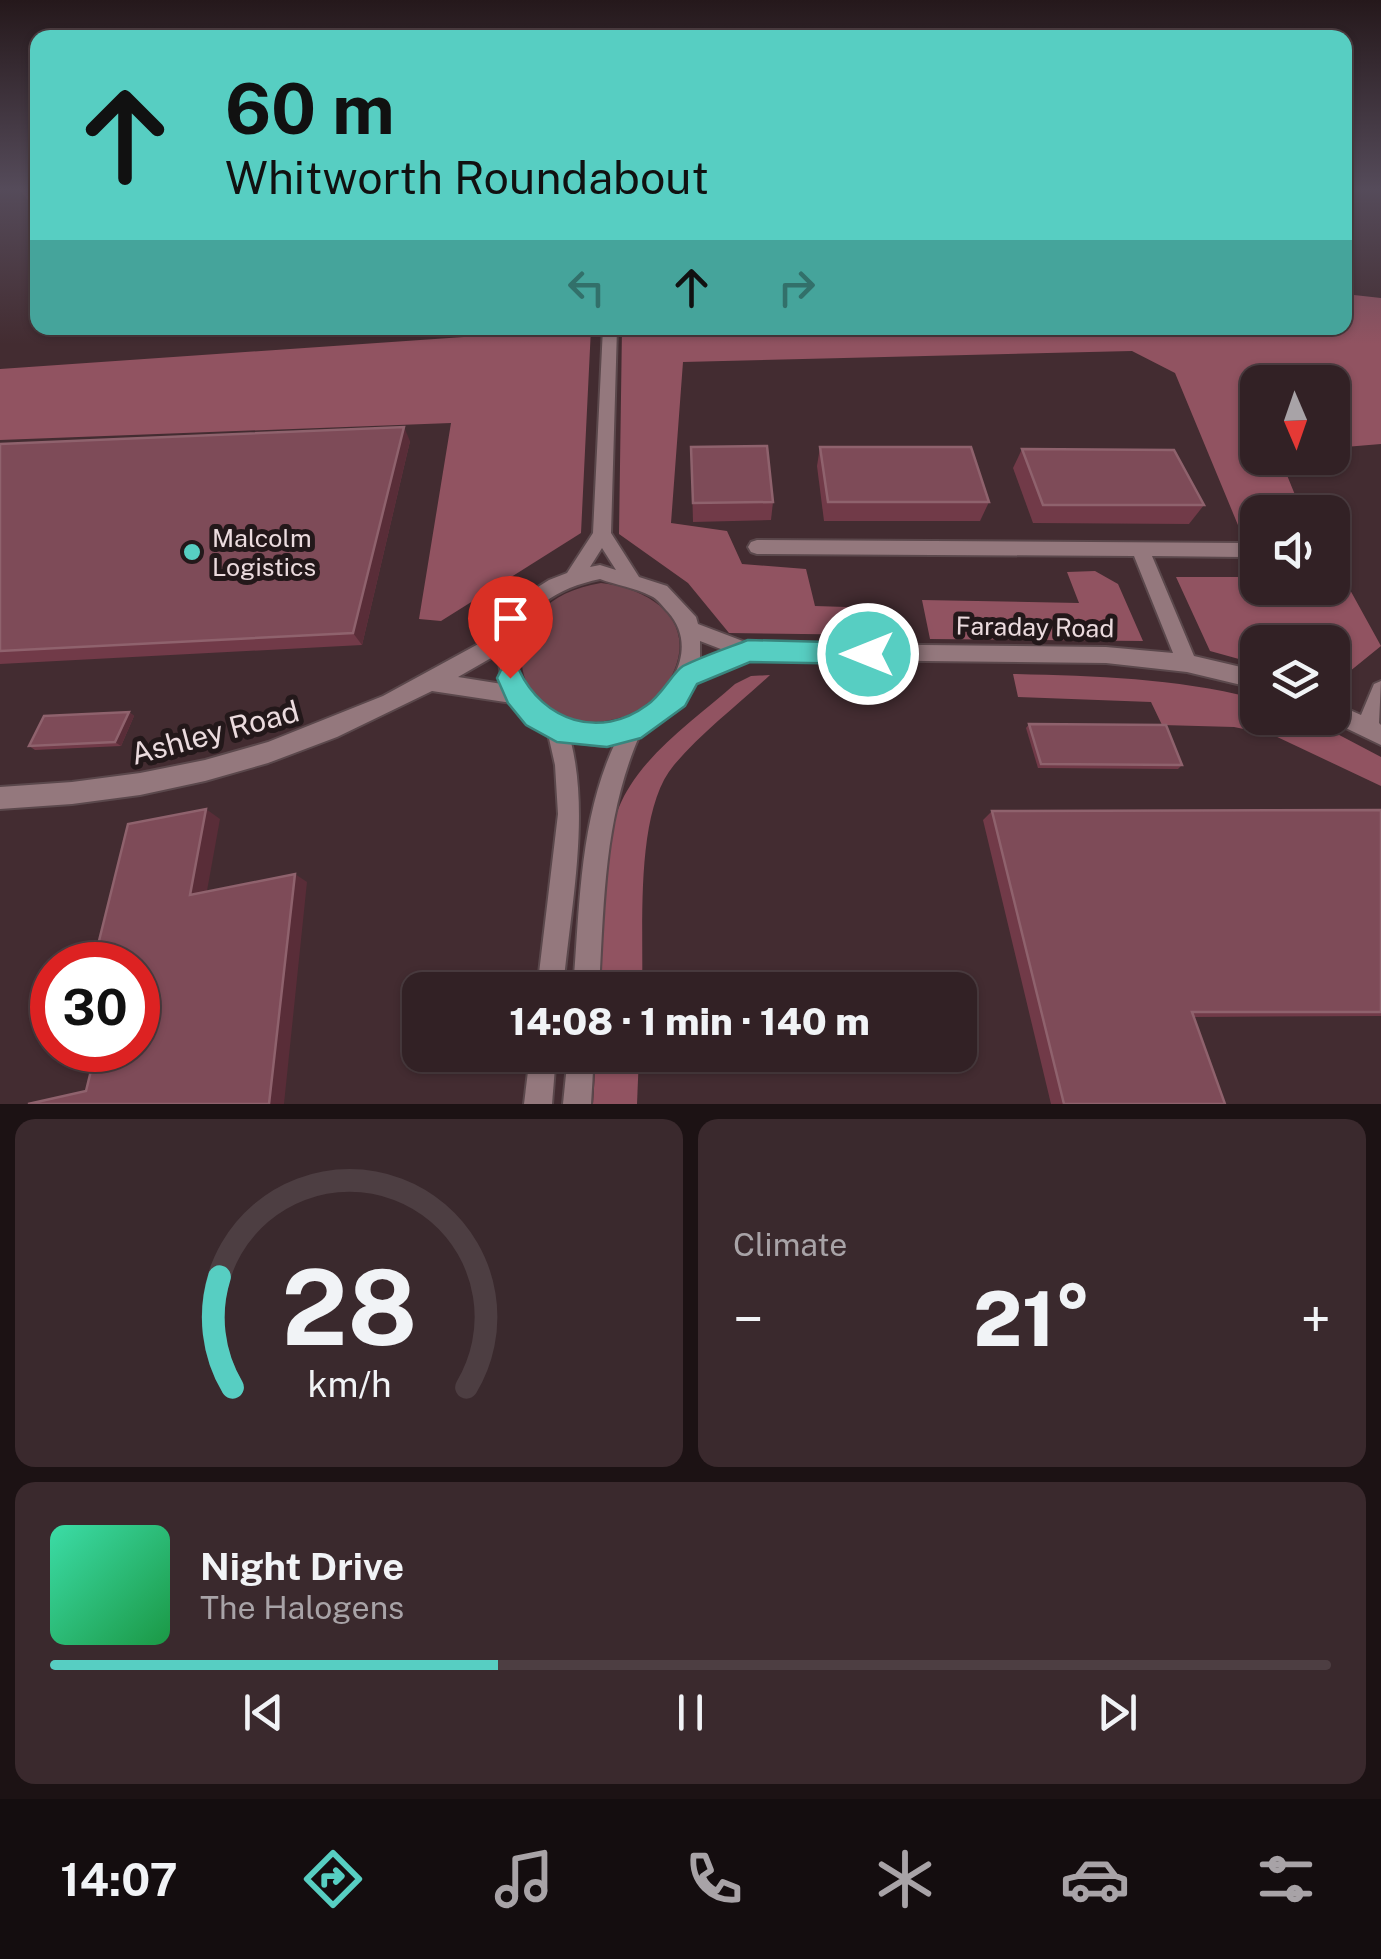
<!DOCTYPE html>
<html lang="en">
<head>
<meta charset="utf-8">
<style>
  body { margin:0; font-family:"Public Sans",sans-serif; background:#3a292d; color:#f1f3f6; height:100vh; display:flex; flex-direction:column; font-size:38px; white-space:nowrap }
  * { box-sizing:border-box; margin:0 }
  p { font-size:32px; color:#a8a3a7 }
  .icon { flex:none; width:55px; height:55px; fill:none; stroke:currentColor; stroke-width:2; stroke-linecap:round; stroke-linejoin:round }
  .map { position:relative; height:1104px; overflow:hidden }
  .drawer { display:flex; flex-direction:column; gap:15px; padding:15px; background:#1c1214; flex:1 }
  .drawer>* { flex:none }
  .top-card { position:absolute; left:30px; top:30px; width:1322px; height:305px; border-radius:20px; box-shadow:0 2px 8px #0004,0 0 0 2px #4d3e42; background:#57cec2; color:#111; overflow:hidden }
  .needle { width:65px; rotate:178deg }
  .controls { position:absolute; left:1240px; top:365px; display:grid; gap:20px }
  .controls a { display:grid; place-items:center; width:110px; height:110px; border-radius:20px; background:#322125; box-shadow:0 2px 8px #0004,0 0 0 2px #4d3e42; font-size:50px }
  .speed { position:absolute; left:30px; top:942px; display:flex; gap:20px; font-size:50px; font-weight:700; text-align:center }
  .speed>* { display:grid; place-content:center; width:130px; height:130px; border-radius:50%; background:#322125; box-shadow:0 2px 8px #0004,0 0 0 2px #4d3e42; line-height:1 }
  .speed .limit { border:15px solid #d22; background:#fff; color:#111 }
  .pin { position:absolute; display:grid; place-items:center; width:85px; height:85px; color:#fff; margin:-102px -42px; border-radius:50% 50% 50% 0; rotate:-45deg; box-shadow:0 0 10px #0007 }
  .pin .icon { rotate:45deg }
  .me { position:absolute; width:110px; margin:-55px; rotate:270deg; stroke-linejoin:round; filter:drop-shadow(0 0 8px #0008) }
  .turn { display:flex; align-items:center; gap:35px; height:210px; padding:0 30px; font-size:45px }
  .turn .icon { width:130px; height:130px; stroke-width:2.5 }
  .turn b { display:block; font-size:70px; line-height:85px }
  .lanes { display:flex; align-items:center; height:95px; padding:0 30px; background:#0003; justify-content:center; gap:50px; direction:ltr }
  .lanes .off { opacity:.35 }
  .big { font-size:75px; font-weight:800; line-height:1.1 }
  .drawer .widget { flex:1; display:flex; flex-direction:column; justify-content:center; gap:15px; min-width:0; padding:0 35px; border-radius:20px; background:#3a292d }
  .drawer .dial { align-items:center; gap:0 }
  .dial svg { height:260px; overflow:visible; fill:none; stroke:#4d3e42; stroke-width:7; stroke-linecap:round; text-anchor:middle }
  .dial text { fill:#f1f3f6; stroke:none }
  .song { display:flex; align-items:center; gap:30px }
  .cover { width:120px; height:120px; border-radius:15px; background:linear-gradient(135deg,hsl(160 70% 55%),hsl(140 70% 35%)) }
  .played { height:10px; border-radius:5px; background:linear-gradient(90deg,#57cec2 35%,#4d3e42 35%) }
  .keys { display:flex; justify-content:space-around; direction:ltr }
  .heat { display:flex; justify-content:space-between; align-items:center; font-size:55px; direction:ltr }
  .drawer .tiles { flex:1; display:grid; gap:15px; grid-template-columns:1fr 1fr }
  .widget:last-child { grid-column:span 2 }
  .trip { position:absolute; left:402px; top:972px; width:575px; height:100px; border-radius:20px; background:#322125; box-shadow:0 2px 8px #0004,0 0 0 2px #4d3e42; font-weight:800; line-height:100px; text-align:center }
  .dock { display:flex; height:160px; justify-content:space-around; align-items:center; background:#140d0f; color:#a8a3a7 }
  .dock .icon { width:70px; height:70px }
  .dock .selected { color:#57cec2 }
  .dock b { font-size:45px; color:#f1f3f6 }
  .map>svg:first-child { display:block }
  .green { fill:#724750 }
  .forest { fill:#915361 }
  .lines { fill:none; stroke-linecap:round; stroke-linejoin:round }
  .minor-casing { stroke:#5b484c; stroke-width:4 }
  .minor { fill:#94787d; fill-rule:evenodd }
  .wall { fill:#713a48 }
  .shaded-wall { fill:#592d38 }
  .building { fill:#7e4b58; stroke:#8f626d; stroke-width:2.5 }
  .route { fill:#57cec2; stroke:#39867e; stroke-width:2.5 }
  .poi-dot { fill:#57cec2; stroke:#23181a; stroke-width:4 }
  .labels { text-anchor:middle; stroke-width:10; stroke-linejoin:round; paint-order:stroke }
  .poi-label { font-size:25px; fill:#ebdbde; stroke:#23181a; text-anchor:start }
  .street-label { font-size:25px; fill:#ebdbde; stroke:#23181a }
  .near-street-label { font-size:30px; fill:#ebdbde; stroke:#23181a }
</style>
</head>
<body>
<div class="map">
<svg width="1381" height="1104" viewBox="0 0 1381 1104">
  <rect width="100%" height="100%" fill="#432c31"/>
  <path class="green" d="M601,583C647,588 698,618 673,673C664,695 646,710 623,717C511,751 475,603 601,583Z"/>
  <g class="forest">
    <polygon points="1345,294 1381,298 1381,444 1333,448 1332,382 1258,382 1258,458 1280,458 1302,512 1258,512 1257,571 1175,373 1132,351 683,362 671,523 727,531 742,564 806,569 815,606 877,608 884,635 729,633 688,583 619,534 622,328 1345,328"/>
    <polygon points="507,328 591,328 581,533 441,621 419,619 451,423 0,440 0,369 507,334"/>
    <polygon points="1333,559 1381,646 1344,676 1334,680 1332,642 1258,642 1257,664 1210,651 1176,577 1257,577 1258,588 1332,588"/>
    <polygon points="1095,571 1118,584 1143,641 930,639 922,600 1079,603 1067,572"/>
    <path d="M1013,674C1094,676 1174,678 1253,698L1257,700L1258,718H1307L1381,757V786L1273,735L1234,727L1162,725L1151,702L1018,697Z"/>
    <path d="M770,675C739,704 702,732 674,765C634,812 644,929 642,990H600C603,930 596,837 630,786C655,746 700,715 735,684L751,676Z"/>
    <polygon points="596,1055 639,1055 637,1104 593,1104"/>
  </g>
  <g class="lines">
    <defs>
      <g id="minor">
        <path d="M603,328H617L611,533L639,577L667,586L696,617L698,624L748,643L1106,647L1173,653L1134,556L757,554L751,552L748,547L751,542L757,540L1243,543L1249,545L1252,550L1249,555L1243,557L1152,556L1194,656L1258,671V689L1187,672L1106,663L749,659L689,684C680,704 662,724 641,732C604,815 604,901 599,990H573C580,906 579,819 616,741L603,746L571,742C590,818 570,912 563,990H537L558,814L555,765L548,734L512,703L432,691L337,737L268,763L205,781L140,795L72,804L0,809V787L72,782L140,773L205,760L268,742L383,696L504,630L519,603L530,592L549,580L567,573L593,533ZM602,548L616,570L600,565L590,567ZM600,579C616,585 636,588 651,596C658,599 663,607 668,612C723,673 600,778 527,692C519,683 517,668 518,656C520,608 558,588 600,579ZM700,641L726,651L700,662ZM498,654L502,684L458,677Z"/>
        <polygon points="1381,681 1379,723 1381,725 1381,745 1325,718 1332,718 1332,702 1361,715 1374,684"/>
        <polygon points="530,1055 556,1055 552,1104 524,1104"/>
        <polygon points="568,1055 594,1055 591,1104 563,1104"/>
      </g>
    </defs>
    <use href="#minor" class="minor-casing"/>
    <use href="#minor" class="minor"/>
  </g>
  <g class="wall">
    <polygon points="20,190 38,190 38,202 30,203"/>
    <polygon points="410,441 362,645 0,664 0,444"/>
    <polygon points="691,447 773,502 771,520 693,522"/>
    <polygon points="820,447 989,502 980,521 824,521 817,466"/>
    <polygon points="1022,449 1204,505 1189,524 1033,523 1013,468"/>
    <polygon points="129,712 134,716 121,746 35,750 29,746"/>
    <polygon points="1029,724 1182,765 1178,769 1038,768 1026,728"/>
    <polygon points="1381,810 1381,1016 1194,1017 1225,1104 1051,1104 983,820 992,811"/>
  </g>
  <g class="shaded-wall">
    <polygon points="404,427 410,441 362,645 353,633"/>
    <polygon points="129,712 134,716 121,746 115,742"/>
    <polygon points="206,809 220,819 205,902 190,895"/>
    <polygon points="295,874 307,882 284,1104 269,1104"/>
  </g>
  <g class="building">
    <polygon points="404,427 353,633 0,651 0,444"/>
    <polygon points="767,446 773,502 693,503 691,447"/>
    <polygon points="820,447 971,447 989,502 828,502"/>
    <polygon points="1022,449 1174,450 1204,505 1043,505"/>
    <polygon points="129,712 115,742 29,746 44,716"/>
    <polygon points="1029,724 1166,725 1182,765 1041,764"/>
    <polygon points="206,809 190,895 295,874 269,1104 28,1104 86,1091 96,1050 138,1050 138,965 93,965 128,824"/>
    <polygon points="1381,810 1381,1012 1192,1012 1225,1104 1064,1104 992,811"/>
  </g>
  <linearGradient id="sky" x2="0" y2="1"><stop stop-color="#25181b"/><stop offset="0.55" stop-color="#554b5a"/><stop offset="1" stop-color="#554b5a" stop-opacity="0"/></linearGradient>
  <rect width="1381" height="344" fill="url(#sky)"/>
  <path class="route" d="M748,640L868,643L877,646L880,654L877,661L868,664L750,662L697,684L685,706L641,738L607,747L557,742L526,725L508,703L497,678L501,670L510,666L519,670C543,721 600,740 647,705C662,695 673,672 683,666C703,656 727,648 748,640Z"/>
  <circle class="poi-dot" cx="192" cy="552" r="10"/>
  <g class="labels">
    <g class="poi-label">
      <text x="212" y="547">Malcolm<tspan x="212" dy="29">Logistics</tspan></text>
    </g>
    <g class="street-label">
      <text transform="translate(1035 627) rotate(1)" y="9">Faraday Road</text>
    </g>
    <g class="near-street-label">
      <text transform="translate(215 733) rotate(-15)" y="10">Ashley Road</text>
    </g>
  </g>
</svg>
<div class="controls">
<a><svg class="needle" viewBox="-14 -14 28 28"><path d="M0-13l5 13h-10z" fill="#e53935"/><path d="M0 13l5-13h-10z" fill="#a8a3a7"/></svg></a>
<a><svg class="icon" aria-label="sound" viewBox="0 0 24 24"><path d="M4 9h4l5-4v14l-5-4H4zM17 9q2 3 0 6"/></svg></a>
<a><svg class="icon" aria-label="layers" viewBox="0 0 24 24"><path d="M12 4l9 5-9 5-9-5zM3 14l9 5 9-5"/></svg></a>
</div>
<div class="speed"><div class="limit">30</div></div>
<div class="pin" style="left:510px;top:678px;background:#d93025"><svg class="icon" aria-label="arrive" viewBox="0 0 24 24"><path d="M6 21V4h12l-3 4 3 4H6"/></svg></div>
<svg class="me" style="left:868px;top:654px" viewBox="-20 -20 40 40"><circle r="17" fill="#57cec2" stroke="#fff" stroke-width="3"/><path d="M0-11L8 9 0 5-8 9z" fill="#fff"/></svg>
<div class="trip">14:08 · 1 min · 140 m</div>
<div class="top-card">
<div class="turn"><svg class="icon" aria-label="ahead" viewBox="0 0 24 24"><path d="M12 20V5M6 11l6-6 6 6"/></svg><div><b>60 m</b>Whitworth Roundabout</div></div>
<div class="lanes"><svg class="icon off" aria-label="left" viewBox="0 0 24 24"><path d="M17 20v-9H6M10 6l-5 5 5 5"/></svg><svg class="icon" aria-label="ahead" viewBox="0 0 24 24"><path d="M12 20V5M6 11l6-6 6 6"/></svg><svg class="icon off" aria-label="right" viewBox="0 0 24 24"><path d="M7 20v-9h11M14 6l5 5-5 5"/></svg></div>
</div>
</div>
<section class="drawer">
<div class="tiles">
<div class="widget dial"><svg viewBox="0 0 100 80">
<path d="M14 69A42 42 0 1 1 86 69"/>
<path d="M14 69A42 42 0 0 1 10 35" stroke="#57cec2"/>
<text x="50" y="56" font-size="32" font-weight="700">28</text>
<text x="50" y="72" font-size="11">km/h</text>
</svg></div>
<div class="widget"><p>Climate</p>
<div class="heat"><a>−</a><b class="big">21°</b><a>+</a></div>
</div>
<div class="widget">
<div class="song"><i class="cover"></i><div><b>Night Drive</b><p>The Halogens</p></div></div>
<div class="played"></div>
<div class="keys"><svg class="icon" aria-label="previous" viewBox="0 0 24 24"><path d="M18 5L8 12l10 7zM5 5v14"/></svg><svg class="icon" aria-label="pause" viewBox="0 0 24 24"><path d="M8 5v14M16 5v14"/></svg><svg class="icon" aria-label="next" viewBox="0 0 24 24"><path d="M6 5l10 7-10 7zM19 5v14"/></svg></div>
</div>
</div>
</section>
<nav class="dock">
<b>14:07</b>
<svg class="icon selected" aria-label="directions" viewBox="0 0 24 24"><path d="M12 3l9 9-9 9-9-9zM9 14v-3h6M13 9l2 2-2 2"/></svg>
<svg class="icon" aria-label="music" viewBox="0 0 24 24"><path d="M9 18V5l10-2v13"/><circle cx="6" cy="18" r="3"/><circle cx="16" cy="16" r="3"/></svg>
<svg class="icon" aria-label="phone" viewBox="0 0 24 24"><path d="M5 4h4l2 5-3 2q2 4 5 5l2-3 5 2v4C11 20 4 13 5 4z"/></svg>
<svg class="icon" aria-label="climate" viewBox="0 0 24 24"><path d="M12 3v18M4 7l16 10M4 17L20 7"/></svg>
<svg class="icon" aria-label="car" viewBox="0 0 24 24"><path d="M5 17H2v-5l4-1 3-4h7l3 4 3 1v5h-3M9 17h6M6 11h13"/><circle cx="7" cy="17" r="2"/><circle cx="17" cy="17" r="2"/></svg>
<svg class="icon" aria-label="filters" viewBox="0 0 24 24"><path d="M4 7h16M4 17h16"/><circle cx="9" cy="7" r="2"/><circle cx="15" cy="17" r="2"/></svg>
</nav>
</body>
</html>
